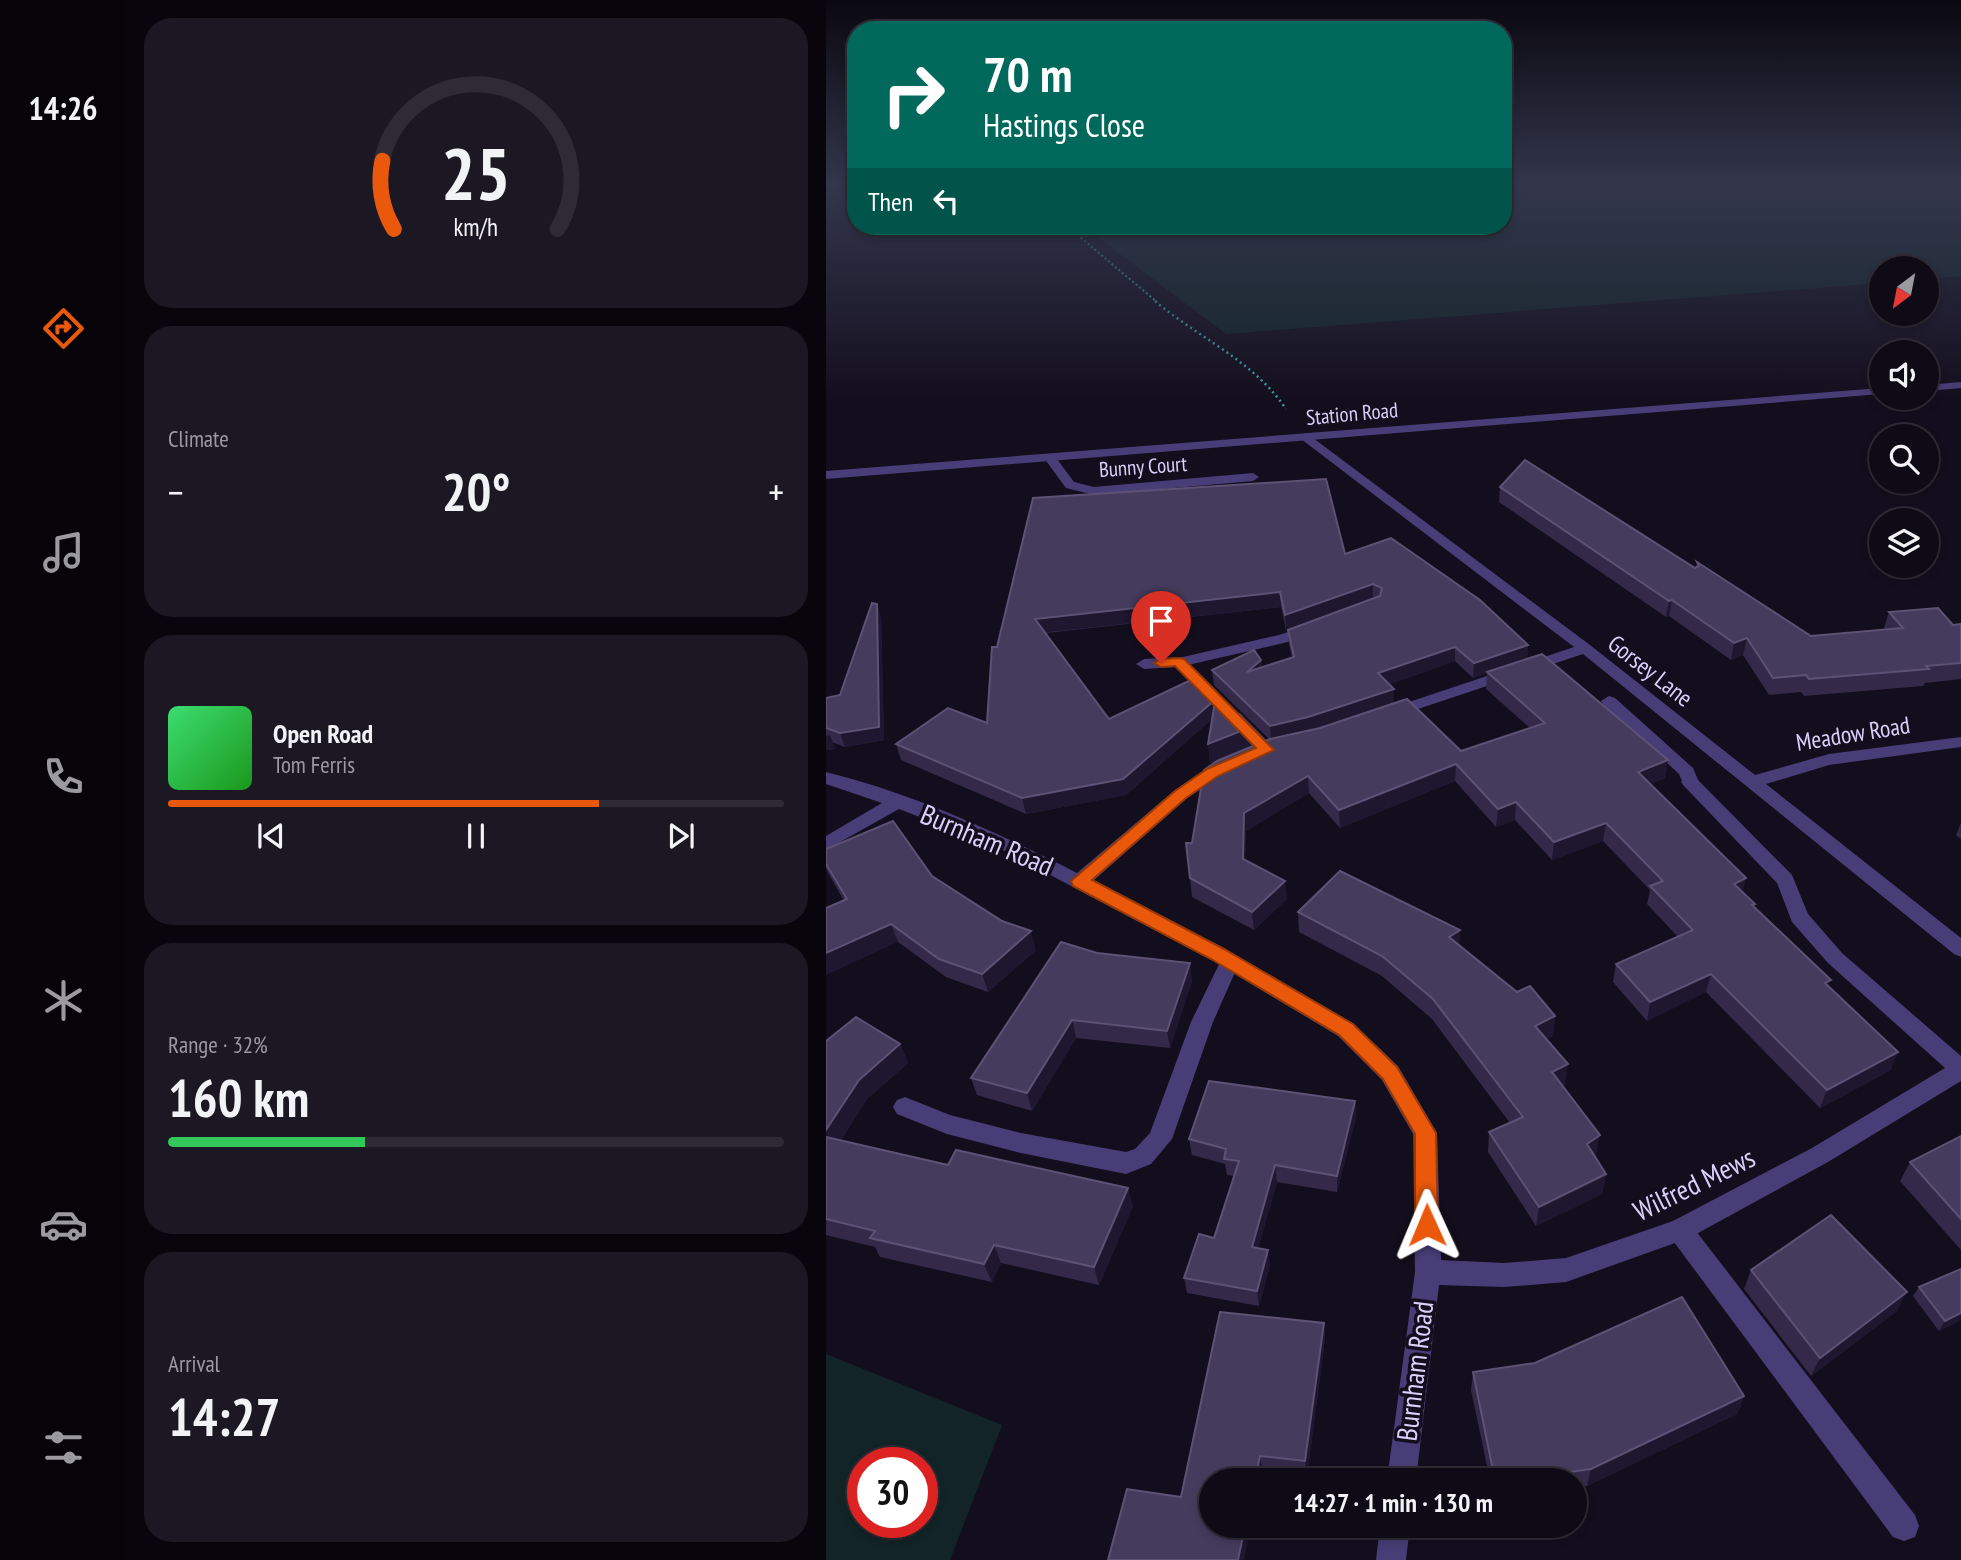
<!DOCTYPE html>
<html lang="en">
<head>
<meta charset="utf-8">
<style>
  body { margin:0; font-family:"PT Sans Narrow",sans-serif; background:#1c1823; color:#f1f3f6; height:100vh; display:flex; flex-direction:column; font-size:26px; white-space:nowrap }
  * { box-sizing:border-box; margin:0 }
  p { font-size:23px; color:#9b9aa1 }
  .icon { flex:none; width:38px; height:38px; fill:none; stroke:currentColor; stroke-width:2; stroke-linecap:round; stroke-linejoin:round }
  .map { position:relative; flex:1; overflow:hidden }
  .drawer { display:flex; flex-direction:column; gap:18px; padding:18px; background:#08060c; width:700px }
  .drawer>* { flex:none }
  .hud { position:absolute; left:21px; top:21px; width:665px; height:214px; border-radius:28px; box-shadow:0 4px 10px #0003,0 0 0 2px #2e2b35; background:#00695c; color:#fff; overflow:hidden }
  .needle { width:46px; rotate:212deg }
  .fabs { position:absolute; left:1043px; top:256px; display:grid; gap:14px }
  .fabs a { display:grid; place-items:center; width:70px; height:70px; border-radius:50%; background:#0e0a16; box-shadow:0 4px 10px #0003,0 0 0 2px #2e2b35; font-size:35px }
  .speed { position:absolute; left:21px; top:1447px; display:flex; gap:14px; font-size:35px; font-weight:700; text-align:center }
  .speed>* { display:grid; place-content:center; width:91px; height:91px; border-radius:50%; background:#0e0a16; box-shadow:0 4px 10px #0003,0 0 0 2px #2e2b35; line-height:1 }
  .speed .limit { border:10px solid #d22; background:#fff; color:#111 }
  .pin { position:absolute; display:grid; place-items:center; width:60px; height:60px; color:#fff; margin:-72px -30px; border-radius:50% 50% 50% 0; rotate:-45deg; box-shadow:0 0 7px #0007 }
  .pin .icon { rotate:45deg }
  .me { position:absolute; width:77px; margin:-38px; rotate:359deg; stroke-linejoin:round; filter:drop-shadow(0 0 5px #0008) }
  .turn { display:flex; align-items:center; gap:24px; height:147px; padding:0 21px; font-size:32px }
  .turn .icon { width:91px; height:91px; stroke-width:2.5 }
  .turn b { display:block; font-size:49px; line-height:60px }
  .then { display:flex; align-items:center; height:66px; padding:0 21px; background:#0003; gap:14px; font-size:26px }
  .big { font-size:52px; font-weight:800; line-height:1.1 }
  .drawer .tile { flex:1; display:flex; flex-direction:column; justify-content:center; gap:10px; min-width:0; padding:0 24px; border-radius:28px; background:#1c1823 }
  .drawer .dial { align-items:center; gap:0 }
  .dial svg { height:182px; overflow:visible; fill:none; stroke:#2e2b35; stroke-width:7; stroke-linecap:round; text-anchor:middle }
  .dial text { fill:#f1f3f6; stroke:none }
  .song { display:flex; align-items:center; gap:21px }
  .cover { width:84px; height:84px; border-radius:10px; background:linear-gradient(135deg,hsl(140 70% 55%),hsl(120 70% 35%)) }
  .played { height:7px; border-radius:4px; background:linear-gradient(90deg,#ea580c 70%,#2e2b35 70%) }
  .keys { display:flex; justify-content:space-around; direction:ltr }
  .heat { display:flex; justify-content:space-between; align-items:center; font-size:38px; direction:ltr }
  .charge { height:10px; border-radius:5px; background:linear-gradient(90deg,#34c759 32%,#2e2b35 0) }
  .trip { position:absolute; left:373px; top:1468px; width:388px; height:70px; border-radius:35px; background:#0e0a16; box-shadow:0 4px 10px #0003,0 0 0 2px #2e2b35; font-weight:800; line-height:70px; text-align:center }
  main { display:flex; flex:1; min-height:0 }
  .tab-bar { display:flex; flex-direction:column; width:126px; justify-content:space-around; align-items:center; background:#060409; color:#9b9aa1 }
  .tab-bar .icon { width:49px; height:49px }
  .tab-bar .current { color:#ea580c }
  .tab-bar b { font-size:32px; color:#f1f3f6 }
  .map>svg:first-child { display:block }
  .green { fill:#122427; fill-rule:evenodd }
  .lines { fill:none; stroke-linecap:round; stroke-linejoin:round }
  .path-far1 { stroke:#3a9ba3; stroke-width:2; stroke-dasharray:2 2.5; stroke-linecap:butt }
  .path { stroke:#3a9ba3; stroke-width:2.5; stroke-dasharray:2 3.5; stroke-linecap:butt }
  .service { fill:#483e77; fill-rule:evenodd }
  .minor { fill:#483e77; fill-rule:evenodd }
  .tertiary { fill:#483e77; fill-rule:evenodd }
  .wall { fill:#342949; fill-rule:evenodd }
  .shaded-wall { fill:#1f1630 }
  .building { fill:#453b5c; stroke:#5d5275; stroke-width:2 }
  .route { fill:#ea580c; stroke:#983908; stroke-width:2 }
  .labels { text-anchor:middle; stroke-width:7; stroke-linejoin:round; paint-order:stroke }
  .far-street-label { font-size:21px; fill:#dad0fa; stroke:#130e1d }
  .street-label { font-size:24px; fill:#dad0fa; stroke:#130e1d }
  .near-street-label { font-size:28px; fill:#dad0fa; stroke:#130e1d }
</style>
</head>
<body>
<main>
<nav class="tab-bar">
<b>14:26</b>
<svg class="icon current" aria-label="directions" viewBox="0 0 24 24"><path d="M12 3l9 9-9 9-9-9zM9 14v-3h6M13 9l2 2-2 2"/></svg>
<svg class="icon" aria-label="music" viewBox="0 0 24 24"><path d="M9 18V5l10-2v13"/><circle cx="6" cy="18" r="3"/><circle cx="16" cy="16" r="3"/></svg>
<svg class="icon" aria-label="phone" viewBox="0 0 24 24"><path d="M5 4h4l2 5-3 2q2 4 5 5l2-3 5 2v4C11 20 4 13 5 4z"/></svg>
<svg class="icon" aria-label="climate" viewBox="0 0 24 24"><path d="M12 3v18M4 7l16 10M4 17L20 7"/></svg>
<svg class="icon" aria-label="car" viewBox="0 0 24 24"><path d="M5 17H2v-5l4-1 3-4h7l3 4 3 1v5h-3M9 17h6M6 11h13"/><circle cx="7" cy="17" r="2"/><circle cx="17" cy="17" r="2"/></svg>
<svg class="icon" aria-label="filters" viewBox="0 0 24 24"><path d="M4 7h16M4 17h16"/><circle cx="9" cy="7" r="2"/><circle cx="15" cy="17" r="2"/></svg>
</nav>
<section class="drawer">
<div class="tile dial"><svg viewBox="0 0 100 80">
<path d="M14 69A42 42 0 1 1 86 69"/>
<path d="M14 69A42 42 0 0 1 9 39" stroke="#ea580c"/>
<text x="50" y="56" font-size="32" font-weight="700">25</text>
<text x="50" y="72" font-size="11">km/h</text>
</svg></div>
<div class="tile"><p>Climate</p>
<div class="heat"><a>−</a><b class="big">20°</b><a>+</a></div>
</div>
<div class="tile">
<div class="song"><i class="cover"></i><div><b>Open Road</b><p>Tom Ferris</p></div></div>
<div class="played"></div>
<div class="keys"><svg class="icon" aria-label="previous" viewBox="0 0 24 24"><path d="M18 5L8 12l10 7zM5 5v14"/></svg><svg class="icon" aria-label="pause" viewBox="0 0 24 24"><path d="M8 5v14M16 5v14"/></svg><svg class="icon" aria-label="next" viewBox="0 0 24 24"><path d="M6 5l10 7-10 7zM19 5v14"/></svg></div>
</div>
<div class="tile"><p>Range · 32%</p><b class="big">160 km</b><div class="charge"></div></div>
<div class="tile"><p>Arrival</p><b class="big">14:27</b></div>
</section>
<div class="map">
<svg width="1135" height="1560" viewBox="0 0 1135 1560">
  <rect width="100%" height="100%" fill="#130e1d"/>
  <g class="green">
    <polygon points="677,184 1135,184 1135,276 1101,279 1101,268 1055,268 1055,283 400,334 257,226 677,226"/>
    <path d="M0,1354L176,1425L124,1560H0ZM37,1463H96V1522H37Z"/>
  </g>
  <g class="lines">
    <polyline class="path-far1" points="241,226 331,302"/>
    <path class="path" d="M329,301C371,337 428,361 460,409"/>
    <g class="service">
      <polygon points="483,625 488,626 490,629 488,632 462,642 353,667 345,662 348,659 453,635"/>
      <polygon points="783,696 789,698 867,768 873,782 870,786 858,786 853,774 777,704 775,701"/>
      <polygon points="404,953 411,956 414,961 387,1022 346,1139 325,1164 300,1174 195,1153 121,1134 71,1114 67,1107 71,1100 79,1097 124,1115 195,1133 300,1152 309,1149 324,1133 365,1022 397,956"/>
      <polygon points="854,1218 863,1222 1089,1515 1093,1526 1089,1537 1078,1541 1067,1537 845,1238 841,1230 845,1222"/>
    </g>
    <g class="minor">
      <polygon points="475,435 483,435 764,645 929,775 1003,754 1135,737 1135,747 1003,765 940,784 1135,938 1135,957 1128,954 757,654 571,716 559,716 557,713 559,710 748,647 475,439"/>
      <polygon points="220,455 228,455 248,482 268,487 427,473 433,477 427,481 268,495 240,488 218,458"/>
      <polygon points="353,657 358,659 392,692 394,695 392,698 380,698 349,667 318,669 310,664 318,659"/>
      <polygon points="408,712 414,713 446,746 448,750 446,754 434,754 402,721 400,717"/>
      <path d="M395,763L401,764L404,768L401,772L361,798L267,881L398,949L528,1024L572,1066L611,1133L615,1260L678,1263L740,1258L847,1221L986,1148L1119,1068L1002,963L966,922L951,883L858,786L855,782L858,778H870L966,875L982,914L1016,953L1135,1056V1081L1002,1162L863,1238L740,1282L678,1287L613,1285L590,1480H561L589,1272L587,1134L556,1080L512,1036L384,959L169,846L73,809L0,850V836L56,803L0,784V772C86,793 173,833 251,873L349,790Z"/>
      <polygon points="554,1526 584,1526 580,1560 550,1560"/>
    </g>
    <g class="tertiary">
      <polygon points="1135,382 1135,388 1101,391 1101,385"/>
      <polygon points="1055,388 1055,394 0,479 0,471"/>
    </g>
  </g>
  <g class="wall">
    <polygon points="674,487 870,568 871,562 985,636 1059,629 1058,628 1063,612 1127,625 1135,624 1135,679 1099,683 1097,686 978,696 975,692 943,695 917,655 905,660 843,616 840,617 673,502"/>
    <path d="M207,498L519,554L702,645L701,659L842,760L839,778L824,784L928,907L1003,987L1065,1070L994,1108L880,992L821,1021L787,982L790,964L852,937L821,904L824,890L777,841L726,860L689,820L670,827L629,781L514,828L483,793L420,831L419,860L461,899L428,930L366,897L364,878L366,843L443,739L388,685L386,670L435,660L436,667L466,658L463,644L462,630L527,606L460,630L455,607L220,633L283,719L369,678L424,747L384,763L382,744L386,719L300,795L200,814L75,760L70,744L161,723L171,647ZM629,661L647,678L661,673L660,689L704,728L635,751L568,703L564,684Z"/>
    <polygon points="55,617 58,740 19,747 6,742 9,749 0,750 0,698 14,695"/>
    <polygon points="1135,823 1135,839 1130,835"/>
    <polygon points="0,849 106,876 210,950 162,992 120,977 72,942 18,901 0,869"/>
    <polygon points="472,912 634,930 633,945 691,992 729,1016 727,1036 720,1039 739,1084 736,1086 770,1155 769,1156 780,1174 776,1194 710,1226 662,1152 663,1132 684,1123 606,1019 556,976 473,932"/>
    <polygon points="271,953 366,981 344,1048 250,1038 206,1111 151,1095 145,1078"/>
    <polygon points="0,1041 74,1044 82,1063 41,1099 15,1140 307,1206 273,1285 175,1263 166,1282 54,1257 49,1247 0,1235"/>
    <polygon points="529,1101 530,1117 511,1192 451,1182 432,1248 444,1265 433,1306 361,1293 358,1278 388,1238 408,1176 401,1175 399,1164 366,1155 363,1139"/>
    <polygon points="1135,1136 1135,1250 1074,1181 1084,1162"/>
    <polygon points="925,1270 1071,1311 985,1376 918,1289"/>
    <polygon points="1093,1287 1135,1320 1113,1331 1087,1296"/>
    <polygon points="498,1323 499,1339 481,1476 437,1472 435,1480 385,1480 385,1526 355,1497"/>
    <polygon points="647,1372 918,1396 911,1414 761,1486 749,1488 749,1480 664,1480 645,1390"/>
  </g>
  <g class="shaded-wall">
    <polygon points="547,584 547,599 460,630 459,615"/>
    <polygon points="454,592 455,607 213,633 209,619"/>
    <polygon points="846,600 843,616 840,617 843,601"/>
    <polygon points="51,604 55,617 58,740 19,747 14,733"/>
    <polygon points="921,638 917,655 905,660 908,643"/>
    <polygon points="702,645 701,660 647,678 648,663"/>
    <polygon points="629,647 629,661 552,688 552,673"/>
    <polygon points="435,660 436,675 421,672"/>
    <polygon points="568,689 568,704 483,732 445,741 444,726"/>
    <polygon points="390,699 392,714 300,795 200,814 196,798"/>
    <polygon points="423,728 424,747 384,763 382,744"/>
    <polygon points="4,735 9,749 0,750 0,736"/>
    <polygon points="842,760 839,778 809,790 812,772"/>
    <polygon points="630,764 629,781 514,828 513,810"/>
    <polygon points="482,776 483,793 420,831 419,877 417,859 418,813"/>
    <polygon points="690,802 689,820 670,827 672,809"/>
    <polygon points="780,823 777,841 726,860 728,842"/>
    <polygon points="920,878 916,897 908,884"/>
    <polygon points="459,881 461,899 428,930 426,912"/>
    <polygon points="65,924 72,942 0,975 0,953"/>
    <polygon points="634,930 633,950 623,937"/>
    <polygon points="205,931 210,950 162,992 156,974"/>
    <polygon points="364,963 366,981 344,1048 341,1031"/>
    <polygon points="885,974 880,992 821,1021 824,1002"/>
    <polygon points="729,1016 727,1036 707,1046 709,1026"/>
    <polygon points="246,1020 250,1038 206,1111 201,1093"/>
    <polygon points="74,1044 82,1063 41,1099 6,1154 0,1144 0,1130 33,1080"/>
    <polygon points="1072,1052 1065,1070 994,1108 1001,1090"/>
    <polygon points="742,1064 739,1084 723,1092 726,1072"/>
    <polygon points="529,1101 530,1117 511,1192 511,1176"/>
    <polygon points="774,1135 770,1155 758,1164 761,1144"/>
    <polygon points="449,1165 451,1182 428,1263 426,1247"/>
    <polygon points="780,1174 776,1194 710,1226 713,1207"/>
    <polygon points="302,1188 307,1206 273,1285 268,1267"/>
    <polygon points="168,1245 175,1263 166,1282 158,1264"/>
    <polygon points="442,1250 444,1265 433,1306 431,1291"/>
    <polygon points="1081,1292 1071,1311 985,1376 994,1358"/>
    <polygon points="1135,1313 1135,1320 1113,1331 1119,1321"/>
    <polygon points="498,1323 499,1339 481,1476 479,1461"/>
    <polygon points="918,1396 911,1414 761,1486 765,1469"/>
    <polygon points="434,1456 437,1472 435,1480 429,1480"/>
    <polygon points="419,1526 425,1526 418,1560 412,1560"/>
  </g>
  <g class="building">
    <polygon points="699,460 869,568 873,566 871,562 985,636 1077,628 1063,612 1112,608 1127,625 1135,624 1135,663 1100,666 1103,669 983,679 980,675 947,678 921,638 908,643 846,600 843,601 674,487"/>
    <polygon points="500,479 519,554 565,538 654,600 702,645 648,663 629,647 552,673 568,689 482,717 444,726 386,670 428,650 435,660 421,672 468,657 462,630 554,596 556,588 547,584 459,615 454,592 209,619 283,719 369,678 390,699 297,779 196,798 70,744 122,708 161,723 166,647 171,647 207,498"/>
    <polygon points="46,603 51,604 53,727 14,733 0,728 0,698 14,695"/>
    <polygon points="716,654 842,760 812,772 920,878 908,884 929,904 926,905 1005,980 999,983 1072,1052 1001,1090 885,974 824,1002 790,964 867,930 824,886 837,881 780,823 728,842 690,802 672,809 630,764 513,810 482,776 418,813 417,859 459,881 426,912 364,878 360,843 366,843 378,770 391,761 444,739 494,728 581,699 635,751 719,723 661,672"/>
    <polygon points="390,696 423,728 382,744"/>
    <polygon points="67,821 106,876 176,921 205,931 156,974 113,959 65,924 0,953 0,908 21,899 0,864 0,849"/>
    <polygon points="514,871 634,930 623,937 691,992 704,986 729,1016 709,1026 742,1064 726,1072 774,1135 761,1144 780,1174 713,1207 663,1132 697,1117 607,999 556,956 472,912"/>
    <polygon points="235,942 271,953 364,963 341,1031 246,1020 201,1093 145,1078"/>
    <polygon points="30,1017 74,1044 33,1080 0,1130 0,1041"/>
    <polygon points="383,1081 529,1101 511,1176 449,1165 426,1247 442,1250 431,1291 358,1278 373,1234 388,1238 413,1161 398,1159 400,1149 363,1139"/>
    <polygon points="1135,1136 1135,1219 1084,1162"/>
    <polygon points="0,1137 122,1165 130,1150 302,1188 268,1267 168,1245 158,1264 44,1238 49,1231 0,1219"/>
    <polygon points="1005,1215 1081,1292 994,1358 925,1270"/>
    <polygon points="1135,1269 1135,1313 1119,1321 1093,1287"/>
    <polygon points="856,1297 918,1396 765,1469 686,1480 669,1480 647,1372 709,1363"/>
    <polygon points="394,1312 498,1323 479,1461 434,1456 429,1480 385,1480 385,1526 419,1526 412,1560 282,1560 301,1489 355,1497"/>
  </g>
  <linearGradient id="sky" x2="0" y2="1"><stop stop-color="#0a0810"/><stop offset="0.46" stop-color="#33364c"/><stop offset="1" stop-color="#33364c" stop-opacity="0"/></linearGradient>
  <rect width="1135" height="402" fill="url(#sky)"/>
  <polygon class="route" points="353,658 358,659 448,750 392,776 360,798 266,880 398,949 527,1024 571,1067 610,1133 612,1225 609,1233 601,1236 593,1233 589,1225 589,1134 557,1079 513,1035 385,959 247,886 245,881 349,791 381,769 430,748 349,666 335,667 328,663 335,659"/>
  <g class="labels">
    <g class="far-street-label">
      <text transform="translate(526 414) rotate(-5)" y="7">Station Road</text>
      <text transform="translate(317 467) rotate(-4)" y="7">Bunny Court</text>
    </g>
    <g class="street-label">
      <text transform="translate(824 671) rotate(38)" y="8">Gorsey Lane</text>
      <text transform="translate(1027 734) rotate(-9)" y="8">Meadow Road</text>
    </g>
    <g class="near-street-label">
      <text transform="translate(161 840) rotate(23)" y="10">Burnham Road</text>
      <text transform="translate(868 1184) rotate(-26)" y="10">Wilfred Mews</text>
      <text transform="translate(589 1371) rotate(-83)" y="10">Burnham Road</text>
    </g>
  </g>
</svg>
<div class="fabs">
<a><svg class="needle" viewBox="-14 -14 28 28"><path d="M0-13l5 13h-10z" fill="#e53935"/><path d="M0 13l5-13h-10z" fill="#9b9aa1"/></svg></a>
<a><svg class="icon" aria-label="sound" viewBox="0 0 24 24"><path d="M4 9h4l5-4v14l-5-4H4zM17 9q2 3 0 6"/></svg></a>
<a><svg class="icon" aria-label="search" viewBox="0 0 24 24"><circle cx="10" cy="10" r="6"/><path d="M15 15l6 6"/></svg></a>
<a><svg class="icon" aria-label="layers" viewBox="0 0 24 24"><path d="M12 4l9 5-9 5-9-5zM3 14l9 5 9-5"/></svg></a>
</div>
<div class="speed"><div class="limit">30</div></div>
<div class="pin" style="left:335px;top:663px;background:#d93025"><svg class="icon" aria-label="arrive" viewBox="0 0 24 24"><path d="M6 21V4h12l-3 4 3 4H6"/></svg></div>
<svg class="me" style="left:601px;top:1225px" viewBox="-20 -20 40 40"><path d="M0-17L14 15 0 8-14 15z" fill="#ea580c" stroke="#fff" stroke-width="4"/></svg>
<div class="trip">14:27 · 1 min · 130 m</div>
<div class="hud">
<div class="turn"><svg class="icon" aria-label="right" viewBox="0 0 24 24"><path d="M7 20v-9h11M14 6l5 5-5 5"/></svg><div><b>70 m</b>Hastings Close</div></div>
<div class="then">Then<svg class="icon" aria-label="left" viewBox="0 0 24 24"><path d="M17 20v-9H6M10 6l-5 5 5 5"/></svg></div>
</div>
</div>
</main>
</body>
</html>
